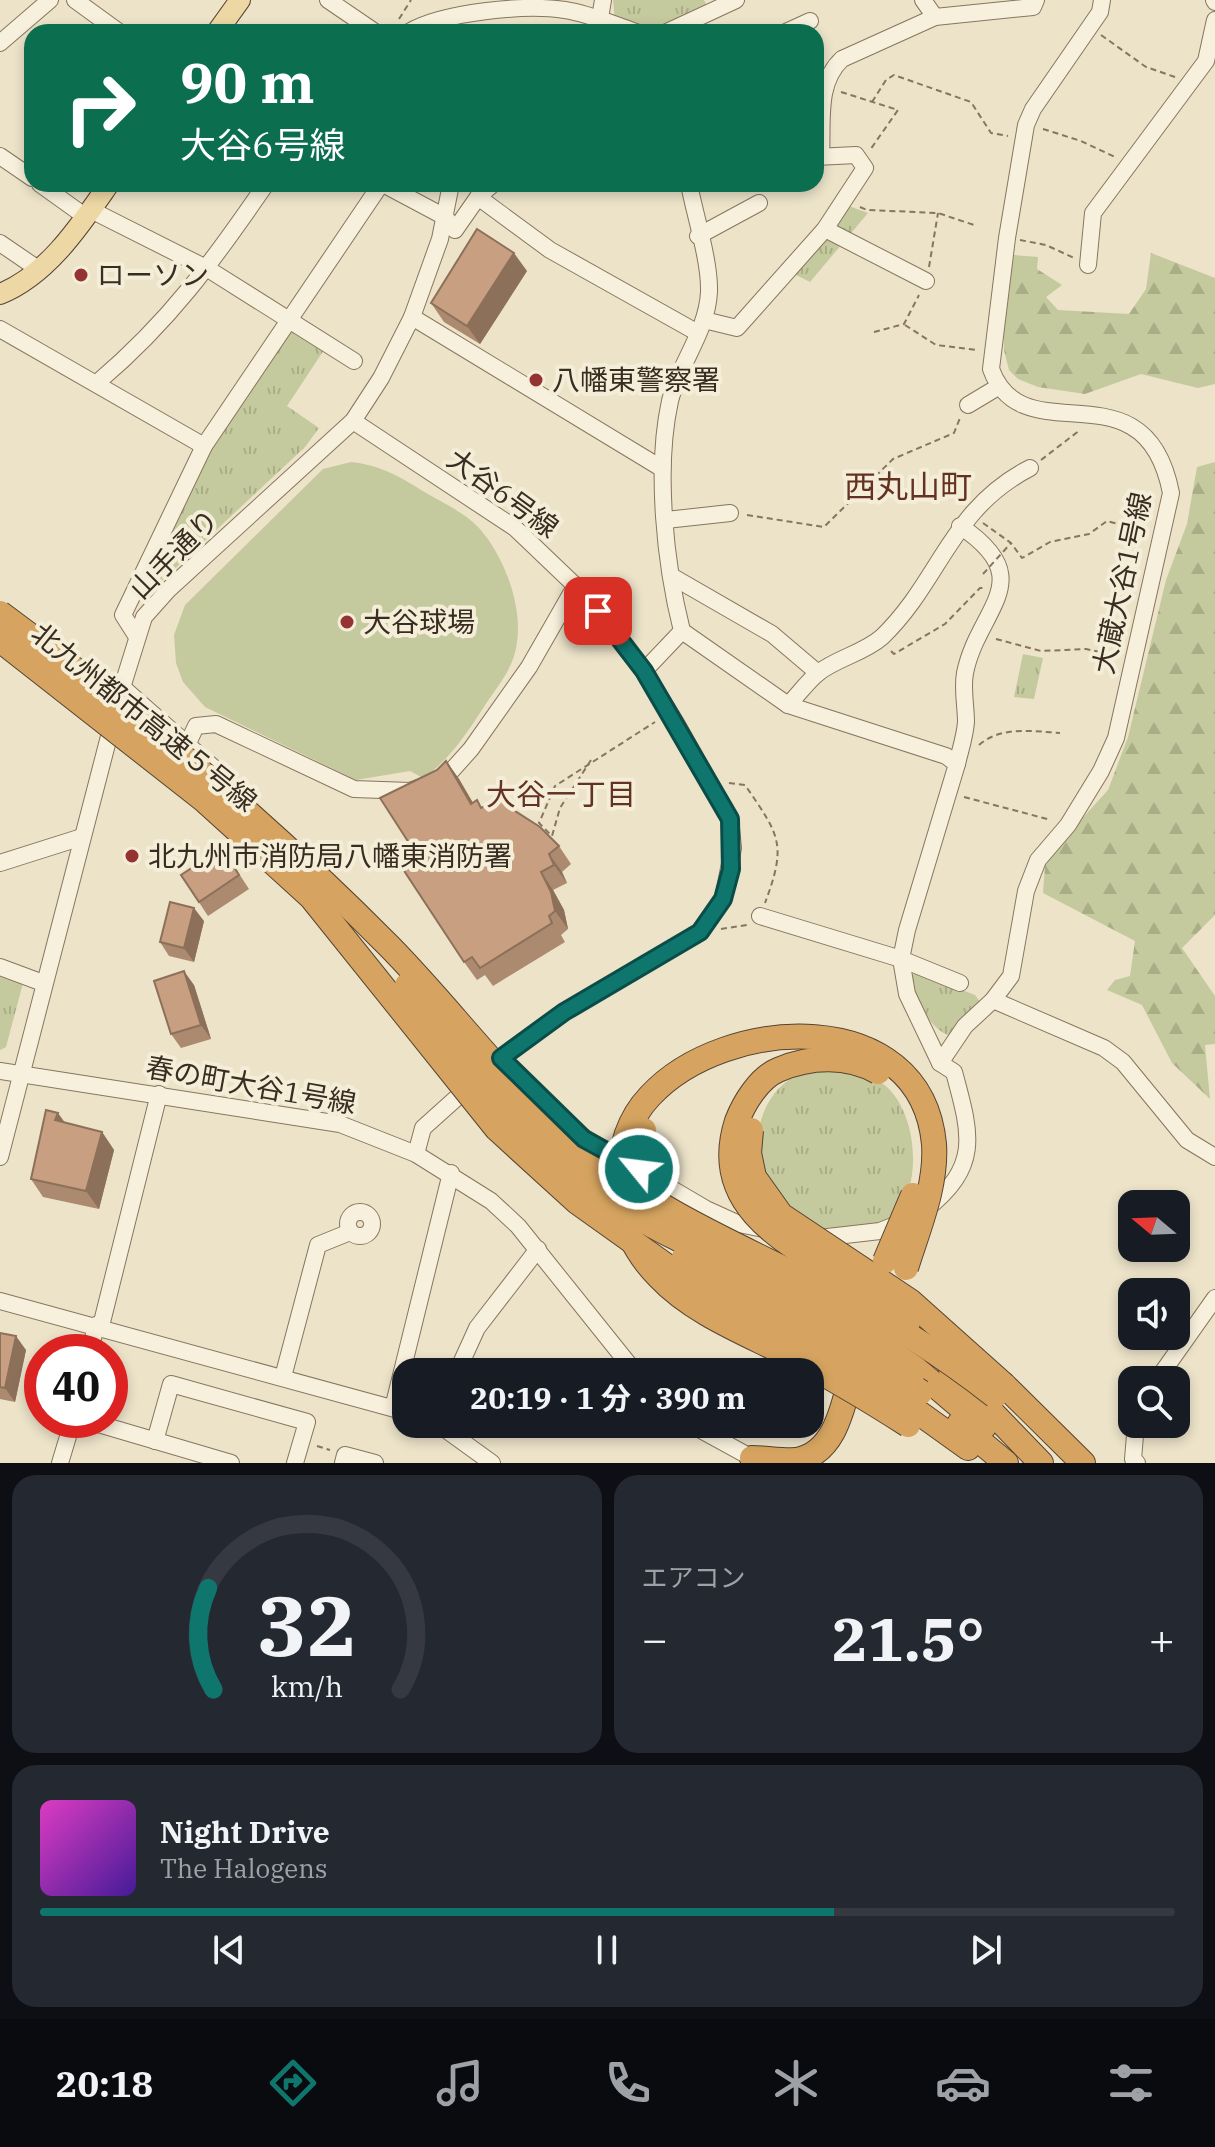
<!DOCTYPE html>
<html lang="ja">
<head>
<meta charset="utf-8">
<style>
  body { margin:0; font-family:"IBM Plex Serif","Noto Sans JP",serif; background:#242831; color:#f1f3f6; height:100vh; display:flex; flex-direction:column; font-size:30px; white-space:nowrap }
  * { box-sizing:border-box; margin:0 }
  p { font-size:26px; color:#9ea1a6 }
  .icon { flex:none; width:44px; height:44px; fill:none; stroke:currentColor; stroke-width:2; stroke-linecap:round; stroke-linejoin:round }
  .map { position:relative; height:1463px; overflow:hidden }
  .panel { display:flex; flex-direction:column; gap:12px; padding:12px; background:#0d0f14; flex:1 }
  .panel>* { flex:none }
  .banner { position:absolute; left:24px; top:24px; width:800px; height:168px; border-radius:24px; box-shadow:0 4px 12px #0003; background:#0b6e4f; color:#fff; overflow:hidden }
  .needle { width:52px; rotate:289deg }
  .buttons { position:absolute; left:1118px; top:1190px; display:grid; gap:16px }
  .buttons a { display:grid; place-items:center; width:72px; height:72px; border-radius:16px; background:#171b24; box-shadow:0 4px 12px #0003; font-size:40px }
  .speed { position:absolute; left:24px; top:1334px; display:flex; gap:16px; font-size:40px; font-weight:700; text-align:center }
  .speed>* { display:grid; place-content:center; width:104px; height:104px; border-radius:50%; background:#171b24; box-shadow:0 4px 12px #0003; line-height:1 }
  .speed .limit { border:12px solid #d22; background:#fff; color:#111 }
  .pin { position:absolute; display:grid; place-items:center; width:68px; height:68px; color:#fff; margin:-34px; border-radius:16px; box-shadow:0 4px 12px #0006 }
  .me { position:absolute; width:88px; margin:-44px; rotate:299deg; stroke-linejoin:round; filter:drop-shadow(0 0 6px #0008) }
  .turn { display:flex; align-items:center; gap:28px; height:168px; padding:0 24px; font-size:36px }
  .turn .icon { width:104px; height:104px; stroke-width:2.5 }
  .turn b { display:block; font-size:56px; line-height:68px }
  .big { font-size:60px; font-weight:700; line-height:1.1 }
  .panel .widget { flex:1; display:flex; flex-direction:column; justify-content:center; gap:12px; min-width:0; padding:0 28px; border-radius:24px; background:#242831 }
  .panel .dial { align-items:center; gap:0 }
  .dial svg { height:208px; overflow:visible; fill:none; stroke:#363941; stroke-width:7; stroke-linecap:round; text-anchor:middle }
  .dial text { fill:#f1f3f6; stroke:none }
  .song { display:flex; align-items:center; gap:24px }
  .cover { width:96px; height:96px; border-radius:12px; background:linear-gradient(135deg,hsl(310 70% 55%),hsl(260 70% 35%)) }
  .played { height:8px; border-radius:4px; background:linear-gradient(90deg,#0f766e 70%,#363941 70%) }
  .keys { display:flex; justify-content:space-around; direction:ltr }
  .heat { display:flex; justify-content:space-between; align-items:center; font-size:44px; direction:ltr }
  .panel .tiles { flex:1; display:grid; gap:12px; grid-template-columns:1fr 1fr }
  .widget:last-child { grid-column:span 2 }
  .trip { position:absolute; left:392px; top:1358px; width:432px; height:80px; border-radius:24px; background:#171b24; box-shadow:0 4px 12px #0003; font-weight:700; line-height:80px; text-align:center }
  .tab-bar { display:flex; height:128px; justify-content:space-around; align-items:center; background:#090b0e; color:#9ea1a6 }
  .tab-bar .icon { width:56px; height:56px }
  .tab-bar .current { color:#0f766e }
  .tab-bar b { font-size:36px; color:#f1f3f6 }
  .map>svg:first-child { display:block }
  .grass { fill:url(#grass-tufts) }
  .forest { fill:url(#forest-firs) }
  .garden { fill:#c4ca9d }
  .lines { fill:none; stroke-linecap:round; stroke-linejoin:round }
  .minor-casing { stroke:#88755f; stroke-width:18 }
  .major-casing { stroke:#564432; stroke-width:22 }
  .highway-casing { stroke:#564432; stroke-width:26 }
  .path { stroke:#88755f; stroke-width:2; stroke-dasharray:6 4; stroke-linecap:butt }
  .minor { stroke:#f7f0dc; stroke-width:16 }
  .major { stroke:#edd7a4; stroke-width:20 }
  .highway { stroke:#d6a460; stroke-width:24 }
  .highway-bridge-casing { stroke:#564432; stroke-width:26; stroke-linecap:butt }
  .path-bridge { stroke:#88755f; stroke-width:2; stroke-dasharray:6 4; stroke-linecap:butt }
  .highway-bridge { stroke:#d6a460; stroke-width:24 }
  .wall { fill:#ac8a6f }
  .shaded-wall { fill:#8c705a }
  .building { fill:#c8a081; stroke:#8c705a; stroke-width:2 }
  .route-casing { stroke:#0a4d48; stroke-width:20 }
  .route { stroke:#0f766e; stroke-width:14 }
  .poi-dot { fill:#943332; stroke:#f4edd8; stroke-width:3 }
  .labels { text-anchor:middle; stroke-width:8; stroke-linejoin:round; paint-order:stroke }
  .poi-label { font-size:28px; fill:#392d21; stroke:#f4edd8; text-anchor:start }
  .street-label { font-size:28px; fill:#392d21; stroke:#f4edd8 }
  .neighbourhood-label { font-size:30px; fill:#633223; stroke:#f4edd8 }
  .quarter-label { font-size:32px; fill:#633223; stroke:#f4edd8 }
</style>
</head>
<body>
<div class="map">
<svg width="1215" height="1463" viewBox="0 0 1215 1463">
  <defs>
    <pattern id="grass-tufts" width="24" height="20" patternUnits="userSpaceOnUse" patternTransform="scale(2)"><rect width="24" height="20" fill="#c4ca9d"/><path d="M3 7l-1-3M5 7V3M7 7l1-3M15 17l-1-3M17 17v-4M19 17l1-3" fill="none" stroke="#a9ae87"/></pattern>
    <pattern id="forest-firs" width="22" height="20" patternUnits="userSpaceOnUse" patternTransform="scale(2)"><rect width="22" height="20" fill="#c4ca9d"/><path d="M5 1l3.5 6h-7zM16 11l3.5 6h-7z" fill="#a9ae87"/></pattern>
  </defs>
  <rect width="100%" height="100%" fill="#ece3c9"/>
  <g class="grass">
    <polygon points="613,0 704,0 707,6 654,29 615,21"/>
    <polygon points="846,205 868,213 810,282 794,274"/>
    <polygon points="291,328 324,350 287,406 319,428 305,447 137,604 209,449"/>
    <polygon points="1023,654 1043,658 1034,699 1014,697"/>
    <path d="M915,972L975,995L980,1002L950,1036C927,1027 919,1002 910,980Z"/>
    <polygon points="0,974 23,983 6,1047 0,1050"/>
    <path d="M831,1067C845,1071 867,1073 879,1081C911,1101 919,1156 909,1189C906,1200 897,1211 891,1222L821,1235C799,1220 777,1204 765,1179C748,1145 760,1095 795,1076C805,1071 819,1070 831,1067Z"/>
  </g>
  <g class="forest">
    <polygon points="1151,253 1215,278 1215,384 1198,388 1141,374 1085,394 1038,387 1018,379 1009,370 1004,350 1003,316 1014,255 1038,257 1037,269 1062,285 1046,297 1058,310 1129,314 1146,289"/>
    <polygon points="1215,462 1215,915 1182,948 1215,996 1215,1044 1205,1045 1210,1099 1172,1063 1142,1005 1107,990 1115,980 1130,976 1135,941 1043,893 1045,866 1067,835 1108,790 1128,737 1166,580 1187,524 1197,467"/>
  </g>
  <path class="garden" d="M351,462C384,466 400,477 428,494C445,504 465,513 479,528C507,559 530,622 511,664C504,680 491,695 482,710C464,737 450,759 423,778L410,771L356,780L205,707L183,682L176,663L174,635L185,605L323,469Z"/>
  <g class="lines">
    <defs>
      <g id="minor">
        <polyline points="75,0 119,32"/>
        <polyline points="328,0 375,32"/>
        <polyline points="923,0 935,17"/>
        <polyline points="1214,0 1215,2"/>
        <polyline points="600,18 603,0"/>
        <path d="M409,32C443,12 525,4 565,10C590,14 612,24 636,32"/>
        <polyline points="667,32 736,0"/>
        <polyline points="786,32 810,21"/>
        <polyline points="0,43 50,0"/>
        <polyline points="0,156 32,178"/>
        <path d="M821,156C823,123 816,83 842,59L935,17L1033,7L1036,0"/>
        <polyline points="40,184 86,217"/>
        <polyline points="383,184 445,217 455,230 478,197 550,250 698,333"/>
        <path d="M689,184C695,216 710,261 709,292C707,332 679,364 670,401C655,469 665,564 682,631L788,705L946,756L957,764L907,930L901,959L907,994L940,1063"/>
        <polyline points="478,197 493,184"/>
        <polyline points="91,210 208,269 354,361"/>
        <polyline points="825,229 926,281"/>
        <polyline points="698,236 759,203"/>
        <polyline points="0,243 38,269"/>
        <polyline points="1088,265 1093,213 1206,61 1215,20"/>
        <polyline points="412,317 661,468"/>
        <polyline points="704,320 737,328 825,229 865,168 856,155 816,157"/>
        <polyline points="0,329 204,446"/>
        <path d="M98,382C170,321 213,261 266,184"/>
        <polyline points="968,405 998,387"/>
        <polyline points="353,421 515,528 582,592 644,671 676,723 730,819 733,848 723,899 700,932 564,1012 501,1058 423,1128 416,1154"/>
        <polyline points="666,520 730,513"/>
        <polyline points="673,577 772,634 818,673"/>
        <polyline points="137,637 123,615 204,446 381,184"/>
        <polyline points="644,671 682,631"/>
        <polyline points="122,687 231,783"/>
        <polyline points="120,694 144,617 169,589 353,421 381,378 412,317 440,239 451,184"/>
        <path d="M788,705C798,695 807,682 818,673C837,658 864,653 882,637C941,580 950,509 1030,468"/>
        <polyline points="188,743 196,726 216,724 354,789 410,791 445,778 471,749 529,667 576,585"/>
        <path d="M957,764C960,751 965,736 966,722C966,706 962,689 965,673C978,608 1041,580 960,526"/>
        <polyline points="0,863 82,837"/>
        <polyline points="760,916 901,959 960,983"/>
        <polyline points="0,967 43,983"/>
        <polyline points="993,1000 1104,1048 1123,1062 1187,1140 1215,1157"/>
        <polyline points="0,1071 340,1124 416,1154 491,1201 518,1226 635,1372"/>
        <polyline points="580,1135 706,1209 739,1224 768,1230"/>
        <polyline points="0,1157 113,721"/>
        <path d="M925,1210C981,1166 971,1135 954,1072L940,1063L965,1026L993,1000L1011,976L1026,891L1038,860L1068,825L1101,771L1116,738L1171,493C1145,359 1023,458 991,369L1007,238L1026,125L1033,109L1100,12L1102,0"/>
        <circle cx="360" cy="1224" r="12"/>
        <polyline points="819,1238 880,1231 905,1221"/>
        <polyline points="0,1301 406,1412"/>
        <polyline points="101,1326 159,1094"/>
        <polyline points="90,1352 96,1325"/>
        <polyline points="457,1372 477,1328 538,1249"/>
        <polyline points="283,1377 318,1245 350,1232"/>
        <polyline points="1157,1380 1215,1298"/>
        <polyline points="393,1408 451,1173"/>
        <polyline points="85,1420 231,1463"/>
        <polyline points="438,1424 492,1463"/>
        <polyline points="690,1424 752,1458 749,1463"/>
        <polyline points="1136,1424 1133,1459 1137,1463"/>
        <polyline points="155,1441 171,1384 307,1422 295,1463"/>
        <polyline points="60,1463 73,1420"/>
        <polyline points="343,1463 345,1455 375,1463"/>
      </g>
      <g id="major">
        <polyline points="217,32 240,0"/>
        <path d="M0,294C48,275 81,224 109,184"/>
      </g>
      <g id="highway">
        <polyline points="916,1369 984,1427"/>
        <polyline points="951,1370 1041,1463"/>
        <polyline points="1004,1385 1083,1463"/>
        <polyline points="915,1410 968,1448"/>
        <polyline points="959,1424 1006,1463"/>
        <path d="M752,1458C766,1458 782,1461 796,1460C837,1454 844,1401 853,1369"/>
      </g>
    </defs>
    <use href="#minor" class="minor-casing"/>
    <use href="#major" class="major-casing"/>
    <use href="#highway" class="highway-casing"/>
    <g class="path">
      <polyline points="399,19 411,0"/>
      <polyline points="1101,35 1146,67 1175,77"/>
      <polyline points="841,92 898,110 870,150"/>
      <polyline points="872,102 886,80 894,75 971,102 991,133 1008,136"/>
      <polyline points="1043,129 1081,141 1115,157"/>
      <polyline points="860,207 867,210 938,213 977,226"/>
      <polyline points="1020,240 1046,245 1074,258"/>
      <polyline points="929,267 938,213"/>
      <polyline points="905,325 936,345 977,350"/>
      <polyline points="874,332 904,324 919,295"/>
      <polyline points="1041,460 1080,430"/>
      <polyline points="747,515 824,527 893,459 954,433 960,418"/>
      <polyline points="983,523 1011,543 1022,558 1050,542 1089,534 1107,521 1145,531"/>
      <polyline points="996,639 1041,651 1086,649 1119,656"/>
      <polyline points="891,651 894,654 945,624 980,588 984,588"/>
      <path d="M979,745C1001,726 1031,731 1060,733"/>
      <polyline points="591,760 560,808 552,836 539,823 555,786 655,722"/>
      <path d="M729,783L745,785C780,836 787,844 765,903"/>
      <polyline points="964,797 1051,820"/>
      <polyline points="721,929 747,925"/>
      <polyline points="317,1446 330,1450"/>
    </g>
    <use href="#minor" class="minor"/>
    <use href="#major" class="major"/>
    <use href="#highway" class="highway"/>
    <defs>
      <g id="highway-bridge">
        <path d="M0,613C138,714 269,825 389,946C455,1013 510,1091 583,1151C658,1213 747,1249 833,1293C891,1322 944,1356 995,1396"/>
        <polyline points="0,640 204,800 311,897 497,1129 577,1202 671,1269 872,1381 915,1410"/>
        <path d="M407,985C472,1070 535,1153 627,1211C679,1243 737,1265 791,1292C835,1315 876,1341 916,1369"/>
        <path d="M878,1072C847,1055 811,1056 778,1070C759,1078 744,1103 737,1121C700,1235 849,1263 908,1322"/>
        <polyline points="751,1130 749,1153 754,1177 781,1215 910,1301 1004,1385"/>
        <polyline points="643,1203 637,1157 644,1130"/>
        <polyline points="684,1257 847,1343 921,1392"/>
        <polyline points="885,1261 913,1195"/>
        <path d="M906,1268C918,1229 937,1186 934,1144C921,1004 725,1015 650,1096C627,1120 619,1153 619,1185C619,1220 634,1252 659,1277C693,1313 745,1333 788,1355C829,1376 869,1400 908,1425"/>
      </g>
    </defs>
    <use href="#highway-bridge" class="highway-bridge-casing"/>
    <polyline class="path-bridge" points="983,574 1011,543"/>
    <use href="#highway-bridge" class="highway-bridge"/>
  </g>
  <g class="wall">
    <polygon points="527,271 480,344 444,322 431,303"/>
    <polygon points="446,761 459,779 473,803 482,808 506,805 559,846 571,864 562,872 567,883 553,890 564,910 568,929 561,935 565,942 493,986 485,975 477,980 464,962 405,855 437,770"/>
    <polygon points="222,848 249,889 208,916 181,875"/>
    <polygon points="204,921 194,962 169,956 160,942"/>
    <polygon points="194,985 211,1039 181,1048 171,1034"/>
    <polygon points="65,1123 102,1132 114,1150 99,1209 43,1197 31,1179"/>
    <polygon points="0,1333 26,1350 15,1402 0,1399"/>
  </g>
  <g class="shaded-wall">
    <polygon points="514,253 527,271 480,344 467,326"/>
    <polygon points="446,761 459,779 484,822 471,804"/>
    <polygon points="549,854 562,872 567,883 554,865"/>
    <polygon points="541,872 553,890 564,910 568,929 555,911"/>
    <polygon points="194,908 204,921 194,962 184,948"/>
    <polygon points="184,971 194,985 211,1039 201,1025"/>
    <polygon points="58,1113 71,1131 55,1120"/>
    <polygon points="102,1132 114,1150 99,1209 86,1191"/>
    <polygon points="16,1336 26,1350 15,1402 5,1388"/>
  </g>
  <g class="building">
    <polygon points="477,229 514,253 467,326 431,303"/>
    <polygon points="446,761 471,804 477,800 481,808 501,798 504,804 540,827 559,846 549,854 554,865 541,872 551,892 555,911 549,916 552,923 480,968 472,957 464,962 397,860 405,855 401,847 409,843 380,798 437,770"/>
    <polygon points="222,848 239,875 199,902 181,875"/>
    <polygon points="170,902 194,908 184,948 160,942"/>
    <polygon points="184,971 201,1025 171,1034 154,981"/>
    <polygon points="46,1110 58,1113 55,1120 102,1132 86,1191 31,1179"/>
    <polygon points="0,1333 16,1336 5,1388 0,1387"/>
  </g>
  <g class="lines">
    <defs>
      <polyline id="route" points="598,611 644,671 730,819 731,869 723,899 700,932 564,1012 501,1058 584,1139 639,1169"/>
    </defs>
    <use href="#route" class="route-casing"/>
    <use href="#route" class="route"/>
  </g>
  <g class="poi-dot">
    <circle cx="81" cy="275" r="8"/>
    <circle cx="536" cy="380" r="8"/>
    <circle cx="347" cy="622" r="8"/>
    <circle cx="132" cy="856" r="8"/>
  </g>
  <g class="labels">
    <g class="poi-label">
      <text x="97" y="285">ローソン</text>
      <text x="552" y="390">八幡東警察署</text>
      <text x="363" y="632">大谷球場</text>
      <text x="148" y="866">北九州市消防局八幡東消防署</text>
    </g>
    <g class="street-label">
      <text transform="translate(503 493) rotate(36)" y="10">大谷6号線</text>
      <text transform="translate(174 554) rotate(-45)" y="10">山手通り</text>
      <text transform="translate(1122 583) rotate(-78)" y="10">大蔵大谷1号線</text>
      <text transform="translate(144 717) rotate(39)" y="10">北九州都市高速５号線</text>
      <text transform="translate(251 1085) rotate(10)" y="10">春の町大谷1号線</text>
    </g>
    <g class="neighbourhood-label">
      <text x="561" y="805">大谷一丁目</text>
    </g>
    <g class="quarter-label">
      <text x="908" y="498">西丸山町</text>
    </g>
  </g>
</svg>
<div class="buttons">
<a><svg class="needle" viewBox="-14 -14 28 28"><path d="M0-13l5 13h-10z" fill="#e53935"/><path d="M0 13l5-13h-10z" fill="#9ea1a6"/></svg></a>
<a><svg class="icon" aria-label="sound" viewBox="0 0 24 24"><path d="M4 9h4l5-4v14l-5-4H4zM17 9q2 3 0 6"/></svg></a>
<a><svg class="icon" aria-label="search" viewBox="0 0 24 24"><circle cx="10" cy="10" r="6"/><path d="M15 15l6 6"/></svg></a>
</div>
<div class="speed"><div class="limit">40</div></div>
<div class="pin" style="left:598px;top:611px;background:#d93025"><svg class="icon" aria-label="arrive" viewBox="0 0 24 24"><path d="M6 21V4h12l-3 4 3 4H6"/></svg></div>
<svg class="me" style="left:639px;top:1169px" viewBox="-20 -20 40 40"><circle r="17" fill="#0f766e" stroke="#fff" stroke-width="3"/><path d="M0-11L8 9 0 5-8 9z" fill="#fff"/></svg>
<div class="trip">20:19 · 1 分 · 390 m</div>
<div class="banner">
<div class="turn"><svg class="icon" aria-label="right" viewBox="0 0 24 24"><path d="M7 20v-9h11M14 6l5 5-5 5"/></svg><div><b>90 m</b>大谷6号線</div></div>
</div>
</div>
<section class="panel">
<div class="tiles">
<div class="widget dial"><svg viewBox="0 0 100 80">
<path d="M14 69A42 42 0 1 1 86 69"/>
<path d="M14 69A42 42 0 0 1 12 30" stroke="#0f766e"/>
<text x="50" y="56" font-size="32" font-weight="700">32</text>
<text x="50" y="72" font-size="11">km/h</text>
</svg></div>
<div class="widget"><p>エアコン</p>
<div class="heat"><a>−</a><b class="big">21.5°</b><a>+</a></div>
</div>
<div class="widget">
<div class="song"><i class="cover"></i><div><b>Night Drive</b><p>The Halogens</p></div></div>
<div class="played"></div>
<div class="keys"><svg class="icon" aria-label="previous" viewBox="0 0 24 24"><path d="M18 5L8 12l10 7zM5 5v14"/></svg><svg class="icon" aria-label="pause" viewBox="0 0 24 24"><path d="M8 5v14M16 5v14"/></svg><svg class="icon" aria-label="next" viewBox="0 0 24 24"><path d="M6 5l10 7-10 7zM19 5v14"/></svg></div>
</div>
</div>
</section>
<nav class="tab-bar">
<b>20:18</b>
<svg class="icon current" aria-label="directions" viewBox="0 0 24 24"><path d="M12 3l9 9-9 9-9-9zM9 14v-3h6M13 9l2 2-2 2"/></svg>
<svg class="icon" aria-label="music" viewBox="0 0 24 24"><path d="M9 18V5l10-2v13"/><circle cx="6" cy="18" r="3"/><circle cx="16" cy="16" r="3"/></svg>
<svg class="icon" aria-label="phone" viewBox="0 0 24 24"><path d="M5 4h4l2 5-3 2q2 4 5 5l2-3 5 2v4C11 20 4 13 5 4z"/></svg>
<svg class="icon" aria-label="climate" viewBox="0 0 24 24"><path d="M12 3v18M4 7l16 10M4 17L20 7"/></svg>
<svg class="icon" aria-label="car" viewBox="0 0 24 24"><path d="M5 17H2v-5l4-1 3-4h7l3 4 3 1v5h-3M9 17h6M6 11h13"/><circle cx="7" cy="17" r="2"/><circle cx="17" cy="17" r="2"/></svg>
<svg class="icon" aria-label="filters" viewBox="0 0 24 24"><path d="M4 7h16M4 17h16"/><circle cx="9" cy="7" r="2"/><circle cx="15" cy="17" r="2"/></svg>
</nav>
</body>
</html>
